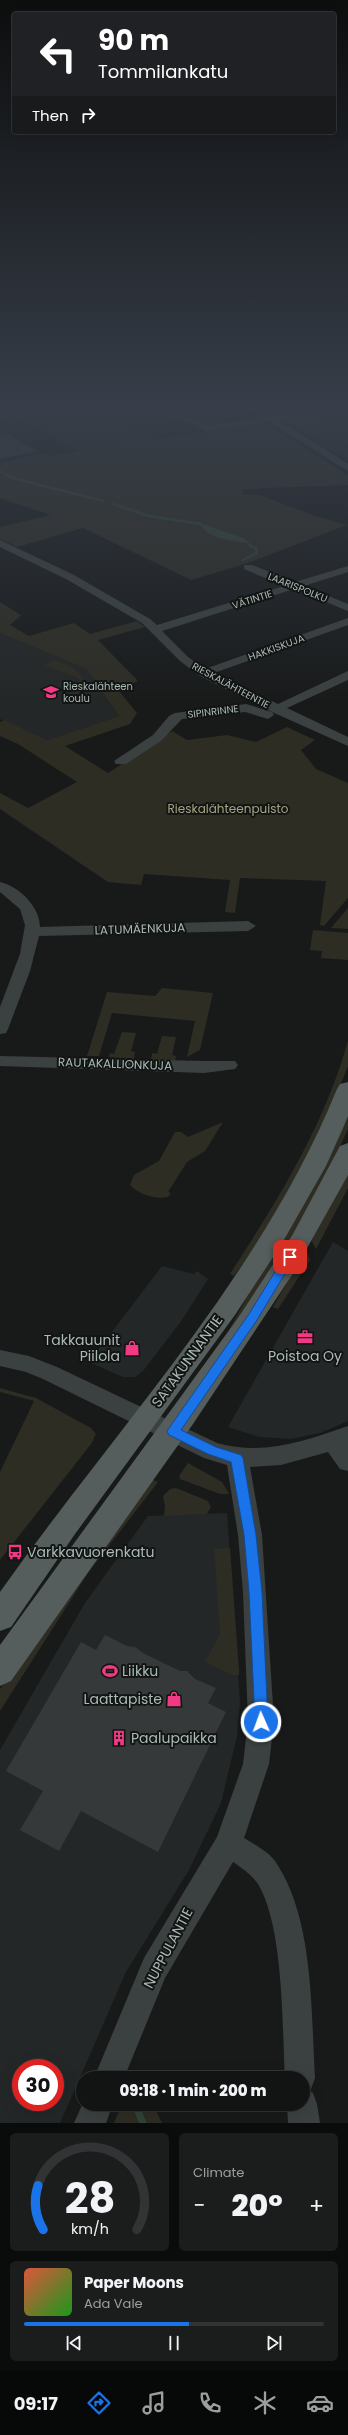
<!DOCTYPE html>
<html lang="en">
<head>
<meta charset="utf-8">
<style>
  body { margin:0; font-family:Poppins,sans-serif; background:#1b1d1d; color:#f1f3f6; height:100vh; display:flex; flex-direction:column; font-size:15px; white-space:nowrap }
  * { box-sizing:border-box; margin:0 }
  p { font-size:13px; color:#9c9ea0 }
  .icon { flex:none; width:22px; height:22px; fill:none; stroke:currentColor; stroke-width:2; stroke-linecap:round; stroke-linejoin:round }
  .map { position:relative; height:2123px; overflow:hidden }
  .drawer { display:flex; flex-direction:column; gap:10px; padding:10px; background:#0a0b0b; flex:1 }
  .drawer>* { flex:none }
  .hud { position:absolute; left:12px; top:12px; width:324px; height:122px; border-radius:4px; box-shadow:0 4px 16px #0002,0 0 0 1px #313334; background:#202124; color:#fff; overflow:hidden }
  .speed { position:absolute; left:12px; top:2059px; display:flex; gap:8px; font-size:20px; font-weight:700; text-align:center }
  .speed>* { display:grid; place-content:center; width:52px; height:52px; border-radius:50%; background:#121414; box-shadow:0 4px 16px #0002,0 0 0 1px #313334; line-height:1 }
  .speed .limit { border:6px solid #d22; background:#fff; color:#111 }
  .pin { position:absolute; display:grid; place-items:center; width:34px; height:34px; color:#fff; margin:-17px; border-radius:8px; box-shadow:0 2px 6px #0006 }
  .me { position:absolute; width:44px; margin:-22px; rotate:358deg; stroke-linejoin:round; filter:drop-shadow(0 0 3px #0008) }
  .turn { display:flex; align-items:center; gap:14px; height:84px; padding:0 20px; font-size:18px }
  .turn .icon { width:52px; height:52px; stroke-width:2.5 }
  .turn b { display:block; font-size:28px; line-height:34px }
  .then { display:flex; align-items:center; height:38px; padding:0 20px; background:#0003; gap:8px; font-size:15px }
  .big { font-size:30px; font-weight:800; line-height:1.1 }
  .drawer .widget { flex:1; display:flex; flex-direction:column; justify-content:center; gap:6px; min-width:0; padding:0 14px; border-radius:6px; background:#1b1d1d }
  .drawer .dial { align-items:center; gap:0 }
  .dial svg { height:104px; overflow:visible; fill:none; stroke:#313334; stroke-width:7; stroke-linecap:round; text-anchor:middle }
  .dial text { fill:#f1f3f6; stroke:none }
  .song { display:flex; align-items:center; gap:12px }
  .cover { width:48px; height:48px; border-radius:6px; background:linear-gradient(135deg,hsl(10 70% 55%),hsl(120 70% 35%)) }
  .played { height:4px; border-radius:2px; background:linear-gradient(90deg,#1a73e8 55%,#313334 55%) }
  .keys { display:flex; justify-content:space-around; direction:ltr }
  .heat { display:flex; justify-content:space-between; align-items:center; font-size:22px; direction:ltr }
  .drawer .tiles { flex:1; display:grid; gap:10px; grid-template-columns:1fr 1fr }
  .widget:last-child { grid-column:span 2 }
  .trip { position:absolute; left:76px; top:2071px; width:234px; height:40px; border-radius:20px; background:#121414; box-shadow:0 4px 16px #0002,0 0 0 1px #313334; font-weight:800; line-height:40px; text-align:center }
  .tab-bar { display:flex; height:64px; justify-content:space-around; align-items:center; background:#070808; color:#9c9ea0 }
  .tab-bar .icon { width:28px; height:28px }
  .tab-bar .selected { color:#1a73e8 }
  .tab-bar b { font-size:18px; color:#f1f3f6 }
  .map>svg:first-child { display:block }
  .built { fill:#242727; fill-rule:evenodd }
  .green { fill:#2d2d24 }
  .water { fill:#314338 }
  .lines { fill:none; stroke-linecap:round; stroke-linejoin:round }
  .stream-far1 { stroke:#314338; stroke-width:2.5 }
  .stream { stroke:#314338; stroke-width:7 }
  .building { fill:#353939 }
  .minor { fill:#3b4140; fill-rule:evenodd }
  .major { fill:#555e5c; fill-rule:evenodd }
  .route { fill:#1a73e8; stroke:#114b97 }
  .labels { text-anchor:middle; stroke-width:4; stroke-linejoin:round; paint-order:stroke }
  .far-street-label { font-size:10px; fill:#aabab4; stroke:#131515 }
  .far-poi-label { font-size:10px; fill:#aabab4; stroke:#131515; text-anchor:start }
  .park-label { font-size:12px; fill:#a5a482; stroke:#131515 }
  .street-label { font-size:12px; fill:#aabab4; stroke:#131515 }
  .near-poi-label { font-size:14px; fill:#aabab4; stroke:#131515; text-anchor:start }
  .near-street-label { font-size:14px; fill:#aabab4; stroke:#131515 }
</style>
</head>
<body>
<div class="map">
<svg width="348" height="2123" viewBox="0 0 348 2123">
  <rect width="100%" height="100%" fill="#181a1a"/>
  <g class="built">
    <polygon points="74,405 90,405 161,439 78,452 17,416"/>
    <polygon points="348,410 348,461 282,420 344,410"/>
    <polygon points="0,633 86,669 119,716 47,740 0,719"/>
    <polygon points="333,1242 348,1251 348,1421 320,1433 291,1439 259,1437 228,1427"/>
    <polygon points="162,1266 194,1274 197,1271 208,1279 182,1320 143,1371 135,1377 123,1377 89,1362"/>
    <path d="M227,1513L240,1702L237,1736L221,1803L189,1870L126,1972L60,2123H0V1750L85,1603L148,1516ZM21,2068H55V2102H21Z"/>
  </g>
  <g class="green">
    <polygon points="53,405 73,406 25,415 21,413"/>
    <polygon points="315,417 330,428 318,431 323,434 333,433 348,441 348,444 337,438 320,440 286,421"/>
    <polygon points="85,422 106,434 106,435 89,438 70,427 74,423"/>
    <polygon points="257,424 269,426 348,475 348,485 242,489 243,495 259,495 318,517 347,525 248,563 191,580 83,528 17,547 0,539 0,527 51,515 0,498 0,463 42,453 48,456"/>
    <polygon points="0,602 21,615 10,625 29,636 74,623 90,634 137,621 145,627 98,640 138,681 118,690 137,713 130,724 65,746 108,773 172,731 187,740 227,735 256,742 287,727 315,740 301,750 316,769 348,783 348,898 324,926 320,925 326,881 240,878 235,913 225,912 230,880 144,874 141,885 108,882 0,809 0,793 28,808 77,782 18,744 0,736 0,722 4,720 47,740 119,716 86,669 0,633"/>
    <path d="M53,661C64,660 83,672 85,684L76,695L63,689L82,680L45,665Z"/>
    <polygon points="348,908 348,929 331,928"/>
    <polygon points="313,930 348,933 348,960 321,958 322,951 310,950"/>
    <polygon points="162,988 213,993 200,1050 187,1057 195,1021 112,1013 99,1056 87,1056 107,992 155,996"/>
    <polygon points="122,1032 136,1033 131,1051 135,1052 134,1059 109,1057 110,1053 114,1054"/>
    <polygon points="162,1036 176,1037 172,1055 176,1056 175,1061 151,1060 152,1053 157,1054"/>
    <path d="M348,1040V1066L319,1138L269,1229L234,1276L230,1274C277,1201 325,1125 348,1040Z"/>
    <polygon points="348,1112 348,1129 324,1182 293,1237 231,1331 229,1330"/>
    <path d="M223,1122L205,1151L187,1162L168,1192L171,1193L168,1197C156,1200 138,1194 130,1185L134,1175L159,1161L175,1132H181L188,1137Z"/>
    <polygon points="348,1169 348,1188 316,1249 311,1240"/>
    <polygon points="306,1250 310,1260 278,1309 273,1307"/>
    <polygon points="0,1388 36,1398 91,1428 96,1434 91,1444 0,1560 0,1472 34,1401 0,1392"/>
    <polygon points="188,1463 222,1482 229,1494 220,1494 180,1479 179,1476"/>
    <polygon points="151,1479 158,1482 88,1573 0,1711 0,1689"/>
    <polygon points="176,1488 208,1501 211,1507 207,1514 164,1516 165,1506 163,1496 170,1489"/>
    <polygon points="230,1548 239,1670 239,1675 232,1675 205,1662 220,1634 214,1549"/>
    <polygon points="122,2104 153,2104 162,2123 114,2123"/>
  </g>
  <polygon class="water" points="203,524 243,538 251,544 218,538 208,533 200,525"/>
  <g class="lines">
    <g class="stream-far1">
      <polyline points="22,413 59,405"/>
      <polyline points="0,471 13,478 103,501"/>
      <polyline points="113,504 149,516 201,524"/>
      <polyline points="243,560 257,553 256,548 249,545"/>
    </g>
    <polyline class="stream" points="135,2104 143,2123"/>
  </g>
  <g class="building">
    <polygon points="10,434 24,443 38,451 0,459 0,436"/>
    <polygon points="105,1635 127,1646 135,1647 143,1653 180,1671 187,1671 195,1679 216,1688 208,1703 226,1712 158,1852 81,1811 59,1851 20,1830 43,1791 6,1771 81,1642 96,1650"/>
  </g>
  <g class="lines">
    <g class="minor">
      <polygon points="33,405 51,405 0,418 0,412"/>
      <polygon points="144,405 157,405 208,425 263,418 245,405 255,405 272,416 348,406 348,410 279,420 348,464 348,471 269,422 207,431"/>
      <polygon points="0,540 74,575 150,619 157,625 284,586 244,569 244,565 252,565 295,582 348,566 348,572 304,586 348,604 348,611 294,589 162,631 188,657 205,669 348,618 348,625 214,673 278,704 348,671 348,680 287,708 348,737 348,746 272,712 200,676 180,661 142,623 66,579 0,547"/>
      <polygon points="246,704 272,712 274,715 268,719 245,712 182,719 161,741 126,764 116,764 114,761 153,735 169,716 175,713"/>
      <path d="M0,882C19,886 40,907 40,927L248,921L256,926L248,931L39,936L30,971L8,1029L6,1033L0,1034V1007L20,954L25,925L20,909L0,892Z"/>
      <polygon points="0,1056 204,1061 235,1061 238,1065 235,1069 204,1073 0,1066"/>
      <path d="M0,1350L29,1356L57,1367L217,1443C263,1456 305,1441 348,1426V1471L340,1469L328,1452L281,1465L250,1467L262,1535L274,1721L269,1764L244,1838C255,1845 270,1852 277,1864C314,1921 311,2012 315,2078L311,2089L307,2090L313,2093L317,2104L320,2123H288L287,2104H303V2078H285C282,2027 284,1927 258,1884C252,1875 242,1868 233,1862L165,1978L124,2078H94L144,1958L217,1837L243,1764L248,1721L243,1592L238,1535L227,1465L204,1458L43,1379L26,1372L0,1366Z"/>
      <polygon points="83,2103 83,2104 113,2104 106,2123 74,2123"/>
    </g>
    <g class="major">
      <path d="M348,1082V1116L343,1128L326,1166L281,1245L235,1315L75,1534L11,1627L0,1631V1592C116,1428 261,1276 337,1089L340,1084Z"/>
      <polygon points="348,1143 348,1175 292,1275 193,1424 11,1681 0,1686 0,1645 238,1318 293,1234 340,1146"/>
    </g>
  </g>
  <linearGradient id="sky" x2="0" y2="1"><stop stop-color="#0d0e0e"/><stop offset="0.58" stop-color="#373e49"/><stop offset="1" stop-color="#373e49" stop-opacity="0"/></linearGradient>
  <rect width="348" height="703" fill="url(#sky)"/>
  <polygon class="route" points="290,1253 295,1257 257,1320 181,1430 216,1447 241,1455 243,1458 256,1535 262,1592 268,1722 266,1726 261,1728 257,1726 255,1722 249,1592 244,1535 231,1462 208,1454 169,1435 167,1431 249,1314 286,1254"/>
  <defs>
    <symbol id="school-bare" viewBox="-9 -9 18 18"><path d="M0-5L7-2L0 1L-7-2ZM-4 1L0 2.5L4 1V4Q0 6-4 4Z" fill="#f13984" stroke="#131515" stroke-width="2.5" paint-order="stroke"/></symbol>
    <symbol id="office-bare" viewBox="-9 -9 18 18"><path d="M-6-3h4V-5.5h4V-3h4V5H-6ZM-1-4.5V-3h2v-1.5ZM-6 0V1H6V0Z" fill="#f13984" stroke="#131515" stroke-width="2.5" paint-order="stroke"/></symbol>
    <symbol id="shop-bare" viewBox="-9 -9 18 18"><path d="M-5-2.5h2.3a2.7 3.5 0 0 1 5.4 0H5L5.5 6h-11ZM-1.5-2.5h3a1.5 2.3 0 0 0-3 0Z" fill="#f13984" stroke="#131515" stroke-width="2.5" paint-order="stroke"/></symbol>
    <symbol id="bus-bare" viewBox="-9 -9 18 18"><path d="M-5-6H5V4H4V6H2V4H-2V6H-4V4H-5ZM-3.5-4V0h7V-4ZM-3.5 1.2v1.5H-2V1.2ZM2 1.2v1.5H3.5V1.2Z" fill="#f13984" stroke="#131515" stroke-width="2.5" paint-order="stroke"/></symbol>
    <symbol id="stadium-bare" viewBox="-9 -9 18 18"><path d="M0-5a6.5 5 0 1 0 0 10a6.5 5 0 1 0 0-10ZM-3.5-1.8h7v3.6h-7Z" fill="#f13984" stroke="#131515" stroke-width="2.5" paint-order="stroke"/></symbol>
    <symbol id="building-bare" viewBox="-9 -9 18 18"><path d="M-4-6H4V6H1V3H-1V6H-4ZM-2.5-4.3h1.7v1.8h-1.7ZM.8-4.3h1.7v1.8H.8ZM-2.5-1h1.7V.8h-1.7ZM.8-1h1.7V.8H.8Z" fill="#f13984" stroke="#131515" stroke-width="2.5" paint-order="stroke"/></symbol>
  </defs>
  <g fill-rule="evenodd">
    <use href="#school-bare" x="40" y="681" width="22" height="22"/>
    <use href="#office-bare" x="294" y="1326" width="22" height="22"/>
    <use href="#shop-bare" x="121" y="1337" width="22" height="22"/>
    <use href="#bus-bare" x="4" y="1541" width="22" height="22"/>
    <use href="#stadium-bare" x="99" y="1660" width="22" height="22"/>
    <use href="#shop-bare" x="163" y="1688" width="22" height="22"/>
    <use href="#building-bare" x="108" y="1727" width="22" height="22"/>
  </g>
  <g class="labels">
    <g class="far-street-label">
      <text transform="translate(298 587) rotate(22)" y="4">LAARISPOLKU</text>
      <text transform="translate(252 599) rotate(-18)" y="4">VÄTINTIE</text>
      <text transform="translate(276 647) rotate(-20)" y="4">HAKKISKUJA</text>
      <text transform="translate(231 685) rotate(28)" y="4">RIESKALÄHTEENTIE</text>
      <text transform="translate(213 711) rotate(-7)" y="4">SIPINRINNE</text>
    </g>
    <g class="far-poi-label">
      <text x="63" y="690">Rieskalähteen<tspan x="63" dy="12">koulu</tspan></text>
    </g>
    <g class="park-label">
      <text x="228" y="813">Rieskalähteenpuisto</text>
    </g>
    <g class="street-label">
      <text transform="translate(140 929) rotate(-2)" y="4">LATUMÄENKUJA</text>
      <text transform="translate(115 1064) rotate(2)" y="4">RAUTAKALLIONKUJA</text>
    </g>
    <g class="near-poi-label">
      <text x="120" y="1345" text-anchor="end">Takkauunit<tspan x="120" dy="16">Piilola</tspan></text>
      <text x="305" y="1361" text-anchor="middle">Poistoa Oy</text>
      <text x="27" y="1557">Varkkavuorenkatu</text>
      <text x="122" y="1676">Liikku</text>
      <text x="162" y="1704" text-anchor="end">Laattapiste</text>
      <text x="131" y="1743">Paalupaikka</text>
    </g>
    <g class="near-street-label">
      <text transform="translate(187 1361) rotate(-54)" y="5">SATAKUNNANTIE</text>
      <text transform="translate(168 1948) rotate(-62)" y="5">NUPPULANTIE</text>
    </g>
  </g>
</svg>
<div class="speed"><div class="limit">30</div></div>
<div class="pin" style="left:290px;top:1257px;background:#d93025"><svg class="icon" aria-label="arrive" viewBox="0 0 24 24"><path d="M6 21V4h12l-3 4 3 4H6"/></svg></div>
<svg class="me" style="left:261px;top:1722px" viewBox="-20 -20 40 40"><circle r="17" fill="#1a73e8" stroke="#fff" stroke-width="3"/><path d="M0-11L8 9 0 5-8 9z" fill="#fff"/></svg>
<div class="trip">09:18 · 1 min · 200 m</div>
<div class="hud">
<div class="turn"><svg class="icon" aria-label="left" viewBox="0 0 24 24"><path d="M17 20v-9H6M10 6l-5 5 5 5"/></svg><div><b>90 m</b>Tommilankatu</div></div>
<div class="then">Then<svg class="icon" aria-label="right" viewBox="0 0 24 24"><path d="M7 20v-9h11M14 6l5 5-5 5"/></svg></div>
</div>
</div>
<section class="drawer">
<div class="tiles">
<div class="widget dial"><svg viewBox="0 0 100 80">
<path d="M14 69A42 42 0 1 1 86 69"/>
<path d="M14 69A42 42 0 0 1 10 35" stroke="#1a73e8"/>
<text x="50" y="56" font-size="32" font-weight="700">28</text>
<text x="50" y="72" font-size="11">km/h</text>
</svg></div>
<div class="widget"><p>Climate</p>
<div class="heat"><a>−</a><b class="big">20°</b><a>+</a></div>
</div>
<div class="widget">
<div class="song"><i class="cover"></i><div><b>Paper Moons</b><p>Ada Vale</p></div></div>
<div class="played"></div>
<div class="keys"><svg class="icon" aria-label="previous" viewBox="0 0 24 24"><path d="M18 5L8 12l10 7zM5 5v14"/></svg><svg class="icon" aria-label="pause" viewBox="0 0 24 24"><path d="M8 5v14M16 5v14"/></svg><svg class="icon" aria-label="next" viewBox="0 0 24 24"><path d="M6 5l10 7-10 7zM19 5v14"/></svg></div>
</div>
</div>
</section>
<nav class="tab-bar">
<b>09:17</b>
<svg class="icon selected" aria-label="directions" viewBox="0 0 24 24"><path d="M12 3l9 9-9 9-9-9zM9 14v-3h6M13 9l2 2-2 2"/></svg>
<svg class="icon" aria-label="music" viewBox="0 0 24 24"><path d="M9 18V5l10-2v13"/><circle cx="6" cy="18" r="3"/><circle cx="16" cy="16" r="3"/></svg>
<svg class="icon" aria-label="phone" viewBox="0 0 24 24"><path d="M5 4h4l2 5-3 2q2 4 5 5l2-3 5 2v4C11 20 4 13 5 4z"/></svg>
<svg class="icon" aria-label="climate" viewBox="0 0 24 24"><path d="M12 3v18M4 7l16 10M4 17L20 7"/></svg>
<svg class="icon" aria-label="car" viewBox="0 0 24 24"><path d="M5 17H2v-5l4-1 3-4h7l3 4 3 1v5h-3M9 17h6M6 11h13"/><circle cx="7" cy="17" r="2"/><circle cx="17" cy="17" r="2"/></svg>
</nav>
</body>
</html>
